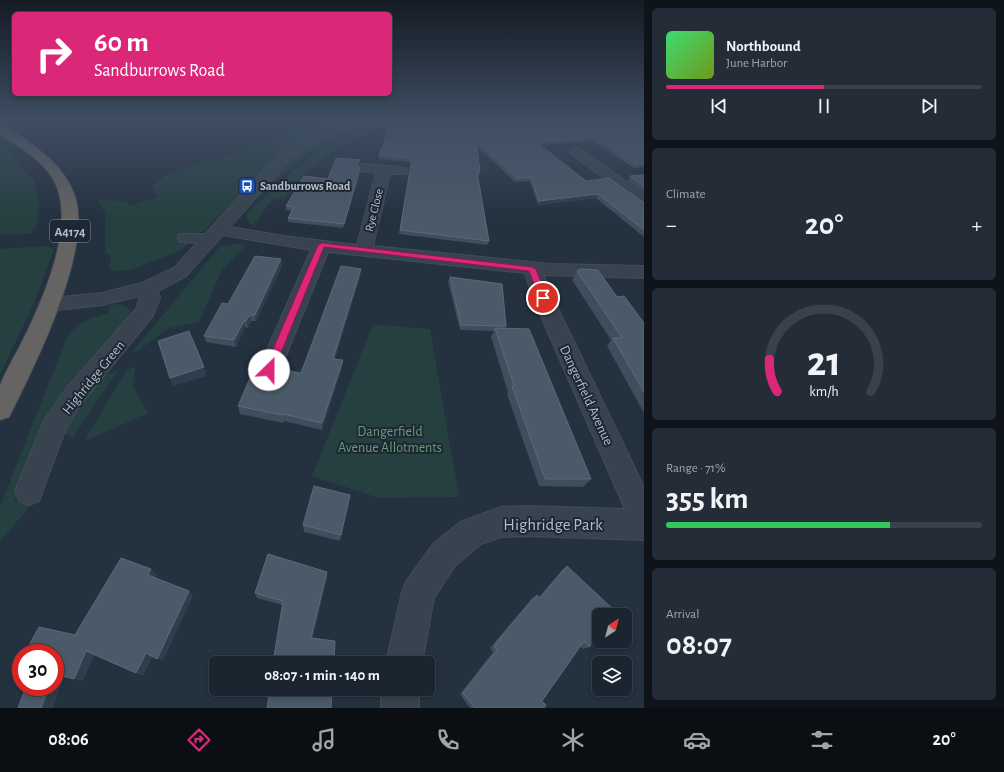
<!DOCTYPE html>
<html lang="en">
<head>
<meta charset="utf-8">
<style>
  body { margin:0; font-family:"Alegreya Sans",sans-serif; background:#242d37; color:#f1f3f6; height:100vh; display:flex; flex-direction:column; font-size:15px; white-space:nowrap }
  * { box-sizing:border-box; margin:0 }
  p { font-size:13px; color:#a0a5aa }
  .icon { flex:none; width:22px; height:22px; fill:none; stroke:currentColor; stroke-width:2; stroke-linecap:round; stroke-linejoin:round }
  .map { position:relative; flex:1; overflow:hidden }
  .details { display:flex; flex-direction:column; gap:8px; padding:8px; background:#0f141a; width:360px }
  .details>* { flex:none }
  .top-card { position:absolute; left:12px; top:12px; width:380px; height:84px; border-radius:6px; box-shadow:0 2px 6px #0003,0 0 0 1px #39424b; background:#db2777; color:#fff; overflow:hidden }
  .needle { width:26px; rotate:36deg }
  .fabs { position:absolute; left:592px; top:608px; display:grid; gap:8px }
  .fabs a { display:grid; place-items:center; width:40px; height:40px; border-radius:6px; background:#1b252f; box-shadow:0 2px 6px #0003,0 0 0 1px #39424b; font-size:20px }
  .speed { position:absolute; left:12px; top:644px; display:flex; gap:8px; font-size:20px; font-weight:700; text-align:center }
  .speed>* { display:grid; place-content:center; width:52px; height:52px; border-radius:50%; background:#1b252f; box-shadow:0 2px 6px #0003,0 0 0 1px #39424b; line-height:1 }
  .speed .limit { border:6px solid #d22; background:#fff; color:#111 }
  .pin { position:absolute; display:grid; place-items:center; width:34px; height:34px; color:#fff; margin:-17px; border:2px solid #fff; border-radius:50%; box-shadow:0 1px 4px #0007 }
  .me { position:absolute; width:44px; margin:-22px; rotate:23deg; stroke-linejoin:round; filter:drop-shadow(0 0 3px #0008) }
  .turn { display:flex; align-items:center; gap:14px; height:84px; padding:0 16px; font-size:18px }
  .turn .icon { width:52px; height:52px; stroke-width:2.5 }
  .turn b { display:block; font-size:28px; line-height:34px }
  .big { font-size:30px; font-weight:700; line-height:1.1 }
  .details .widget { flex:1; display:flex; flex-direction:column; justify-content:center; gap:6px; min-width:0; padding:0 14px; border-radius:6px; background:#242d37 }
  .details .dial { align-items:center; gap:0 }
  .dial svg { height:104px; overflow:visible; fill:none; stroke:#39424b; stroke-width:7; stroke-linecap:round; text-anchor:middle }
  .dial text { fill:#f1f3f6; stroke:none }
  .song { display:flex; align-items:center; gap:12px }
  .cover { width:48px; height:48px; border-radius:6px; background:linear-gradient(135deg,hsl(140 70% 55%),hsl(80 70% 35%)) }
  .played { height:4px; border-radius:2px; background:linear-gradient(90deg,#db2777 50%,#39424b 50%) }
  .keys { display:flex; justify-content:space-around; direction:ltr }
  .heat { display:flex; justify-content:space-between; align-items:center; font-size:22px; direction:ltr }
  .charge { height:6px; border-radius:3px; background:linear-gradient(90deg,#34c759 71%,#39424b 0) }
  .trip { position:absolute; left:209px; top:656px; width:226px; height:40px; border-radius:6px; background:#1b252f; box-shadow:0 2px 6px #0003,0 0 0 1px #39424b; font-weight:700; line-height:40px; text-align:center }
  .tabs { display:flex; height:64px; justify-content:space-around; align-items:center; background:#0b0f13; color:#a0a5aa }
  .tabs .icon { width:28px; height:28px }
  .tabs .on { color:#db2777 }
  .tabs b { font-size:18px; color:#f1f3f6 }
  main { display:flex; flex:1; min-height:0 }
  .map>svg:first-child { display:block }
  .green { fill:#263f40 }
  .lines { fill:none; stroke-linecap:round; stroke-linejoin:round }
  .minor-casing { stroke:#414c58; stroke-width:2 }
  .trunk-casing { stroke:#434e5a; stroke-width:2 }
  .minor { fill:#38434f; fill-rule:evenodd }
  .trunk { fill:#666462; fill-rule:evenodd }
  .wall { fill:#3f4d5d }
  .shaded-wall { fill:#2f3d4c }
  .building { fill:#4b5a69; stroke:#5c6978 }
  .route { fill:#db2777; stroke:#8e194d }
  .labels { text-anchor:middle; stroke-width:4; stroke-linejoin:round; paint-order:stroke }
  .far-poi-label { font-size:12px; font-weight:bold; fill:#b4beca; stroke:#1d2834; text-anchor:start }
  .far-street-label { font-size:12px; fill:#b4beca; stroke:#1d2834 }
  .shield { fill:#1d2834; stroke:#87919d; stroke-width:1 }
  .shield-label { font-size:13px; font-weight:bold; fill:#b4beca }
  .street-label { font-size:14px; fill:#b4beca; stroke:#1d2834 }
  .park-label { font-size:14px; fill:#6a9c73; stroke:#1d2834 }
  .near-street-label { font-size:17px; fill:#b4beca; stroke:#1d2834 }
</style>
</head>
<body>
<main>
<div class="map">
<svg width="644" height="708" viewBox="0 0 644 708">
  <rect width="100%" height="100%" fill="#24313f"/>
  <g class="green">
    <polygon points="316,120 348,120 334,124 306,122"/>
    <polygon points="366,120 378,120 345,132 309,153 255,196 292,157 317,140"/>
    <path d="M384,120H410L415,122H389L328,154L299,179L284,199L275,198C265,205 262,218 253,226L249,223L246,214L301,164L316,152L348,134Z"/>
    <path d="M299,126L311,132L310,135L274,158L251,183L247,182L242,188L246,189L203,232L183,235L179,241H188V244L181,250L131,270L116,271L109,269L111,256L105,252V213L98,200L126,201L129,206L158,197L151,187C168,168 206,163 230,155C254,147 277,138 299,126Z"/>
    <polygon points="0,144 11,154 34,181 39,204 37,225 30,234 0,235"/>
    <polygon points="241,243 245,246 222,270 199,322 169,328 138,351 133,351 220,246"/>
    <polygon points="46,246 54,249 36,299 0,375 0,249"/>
    <path d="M121,304L128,308L132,314L47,420L14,502L35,500L0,542V507L68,335C80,322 91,317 109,313V305Z"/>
    <polygon points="373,324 430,329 459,497 379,498 312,476"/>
    <polygon points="135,367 133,387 148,413 90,439 85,439 127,370"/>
    <polygon points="118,370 73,438 64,433 65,425 101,377"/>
  </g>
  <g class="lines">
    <defs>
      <g id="minor">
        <polygon points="348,120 363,120 361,122 319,140 290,159 230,227 284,236 357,245 376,173 360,171 358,168 360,165 365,164 401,167 406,168 408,171 406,174 390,174 373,246 551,264 644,266 644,278 543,275 553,298 644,487 644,540 527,536 501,537 481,544 455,566 434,598 422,663 386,663 402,592 407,580 433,544 460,522 501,507 527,506 625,509 533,298 525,273 328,252 280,370 277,376 269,379 261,376 258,370 311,250 223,235 186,276 158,291 160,298 152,317 81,404 65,431 39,501 29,505 19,501 15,491 45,419 65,390 136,309 140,296 102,305 49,311 42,309 39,304 42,299 102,293 142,283 174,268 197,243 180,242 178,238 180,234 205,234 280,153 311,134"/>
        <polygon points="618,120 644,121 644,127 620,122"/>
        <polygon points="576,148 580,149 644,194 644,205 639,204 572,155 570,152"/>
        <rect x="381" y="689" width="38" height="19"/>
      </g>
      <path id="trunk" d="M0,127C13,130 28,141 39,150C56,163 70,179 76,200C90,256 34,367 9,417L0,420C0,410 0,397 0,387C2,377 19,349 24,338C44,297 79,220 52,177C40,158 18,146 0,135Z"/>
    </defs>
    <use href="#minor" class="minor-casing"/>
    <use href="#trunk" class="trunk-casing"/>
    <use href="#minor" class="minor"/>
    <use href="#trunk" class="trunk"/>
  </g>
  <g class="wall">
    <polygon points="644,124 644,167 634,168 592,141 539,145 586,181 644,202 644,237 596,198 538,205 530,181 515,182 477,146 480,172 479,176 478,176 489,241 487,245 399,234 411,162 379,159 379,155 443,126"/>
    <polygon points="360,160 359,164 358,166 360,168 360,173 343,228 288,222 288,218 292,211 286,210 286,206 328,179"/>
    <polygon points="644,175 644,192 628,181 630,176"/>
    <polygon points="281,259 282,266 256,321 251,321 248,328 245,327 236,347 206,342 204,336 228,304"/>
    <polygon points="577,271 617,297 644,323 644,413 607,346 611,340 572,280"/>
    <polygon points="360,277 335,359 342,368 322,430 284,421 283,423 240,414 238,406 272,382 301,373"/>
    <polygon points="450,277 506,326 505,328 591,479 583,487 539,486 507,394 508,392 491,337 494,331 460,330 448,282"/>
    <polygon points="349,502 340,541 304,532 303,525"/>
    <polygon points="567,566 589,647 583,649 580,646 542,701 544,708 470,708 460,694 493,652 490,648 532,598 537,595 539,597 562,570"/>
    <polygon points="327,572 327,578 312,638 282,605 257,598 255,593"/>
  </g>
  <g class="shaded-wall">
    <polygon points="360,168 360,173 343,228 344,224"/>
    <polygon points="598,194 596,198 538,205 539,201"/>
    <polygon points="281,259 282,266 256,321 255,315"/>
    <polygon points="361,269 360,277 333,366 333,359"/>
    <polygon points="250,315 251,321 248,328 246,321"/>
    <polygon points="244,321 245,327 236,347 234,340"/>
    <polygon points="343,360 342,368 322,430 322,423"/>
    <polygon points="204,367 207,376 173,386 170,378"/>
    <polygon points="350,495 349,502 340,541 341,535"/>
    <polygon points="151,569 157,575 154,580 148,575"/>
    <polygon points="327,572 327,578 312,642 311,638"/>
    <polygon points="189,591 193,596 163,661 157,659"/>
    <polygon points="86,651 95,654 83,681 74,679"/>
    <polygon points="146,653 153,656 143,676 136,673"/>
    <polygon points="55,674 64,676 53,708 41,708 49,687 55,687"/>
  </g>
  <g class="building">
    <polygon points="453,120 621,120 644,124 644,163 636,164 594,137 535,141 586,181 609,178 641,201 644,202 644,230 598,194 539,201 531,177 517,178 476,141 480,172 477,172 489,241 400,230 412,158 379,155 392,122 443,126"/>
    <polygon points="336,158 360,160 357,165 360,168 344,224 288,218 294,207 286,206 304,176 328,179"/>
    <polygon points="644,175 644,186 630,176"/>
    <polygon points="255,256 281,259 255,315 250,315 246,321 244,321 234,340 204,336 222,303 228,304"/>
    <polygon points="341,266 361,269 333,359 343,360 322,423 283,414 282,415 238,406 250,378 272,382 277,369 301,373"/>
    <polygon points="580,269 598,270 617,297 624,296 644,323 644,333 643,333 644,336 644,392 613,338 622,338 577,271"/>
    <polygon points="450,277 502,284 506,326 461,325"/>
    <polygon points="495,328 529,329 591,479 545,479 512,386 514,386"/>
    <polygon points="189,331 204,367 170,378 158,341"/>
    <polygon points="314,486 350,495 341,535 303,525"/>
    <polygon points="268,554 327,572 311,638 335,641 334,663 273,663 283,601 255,593"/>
    <polygon points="121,558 151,569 148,575 189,591 157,659 146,653 136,673 86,651 74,679 55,674 55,653 25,653 39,627 75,635"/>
    <polygon points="567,566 615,611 612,615 599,615 599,633 589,647 584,641 542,701 546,705 544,708 475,708 463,693 497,650 494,646 511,625 537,595 540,598"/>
    <polygon points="21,661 21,666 19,666"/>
    <polygon points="26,687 49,687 41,708 18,708"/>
    <polygon points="270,689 332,689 331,708 267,708"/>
  </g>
  <linearGradient id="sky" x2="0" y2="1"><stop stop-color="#141b23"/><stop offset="0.55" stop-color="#3f4e63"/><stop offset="1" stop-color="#3f4e63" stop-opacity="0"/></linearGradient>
  <rect width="644" height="219" fill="url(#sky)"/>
  <polygon class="route" points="322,243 532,267 536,269 547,298 545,300 540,300 529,271 324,247 274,370 272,372 266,372 264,370 318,245"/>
  <defs>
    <symbol id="bus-square" viewBox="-11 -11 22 22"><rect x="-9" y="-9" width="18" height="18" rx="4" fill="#1a4fb4" stroke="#1d2834"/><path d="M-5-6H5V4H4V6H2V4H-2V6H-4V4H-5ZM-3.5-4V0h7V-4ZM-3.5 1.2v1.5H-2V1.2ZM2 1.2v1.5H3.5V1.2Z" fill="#fff"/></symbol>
  </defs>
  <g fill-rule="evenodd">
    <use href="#bus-square" x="237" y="176" width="20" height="20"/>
  </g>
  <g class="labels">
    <g class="far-poi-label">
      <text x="260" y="190">Sandburrows Road</text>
    </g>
    <g class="far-street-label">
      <text transform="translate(374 210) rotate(-76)" y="4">Rye Close</text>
    </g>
    <rect class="shield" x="50" y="220" width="40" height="22" rx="3"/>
    <g class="shield-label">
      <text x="70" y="236">A4174</text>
    </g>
    <g class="street-label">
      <text transform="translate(93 377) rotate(-51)" y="5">Highridge Green</text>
      <text transform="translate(587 395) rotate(65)" y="5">Dangerfield Avenue</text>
    </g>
    <g class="park-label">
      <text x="390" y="436">Dangerfield<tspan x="390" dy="16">Avenue Allotments</tspan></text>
    </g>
    <g class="near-street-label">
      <text x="553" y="530">Highridge Park</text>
    </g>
  </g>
</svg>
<div class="fabs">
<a><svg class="needle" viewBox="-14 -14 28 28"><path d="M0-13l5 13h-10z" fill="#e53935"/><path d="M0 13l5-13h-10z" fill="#a0a5aa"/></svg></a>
<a><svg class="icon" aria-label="layers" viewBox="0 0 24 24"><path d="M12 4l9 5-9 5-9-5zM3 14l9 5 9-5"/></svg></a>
</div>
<div class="speed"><div class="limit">30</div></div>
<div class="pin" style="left:543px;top:298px;background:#d93025"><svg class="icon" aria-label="arrive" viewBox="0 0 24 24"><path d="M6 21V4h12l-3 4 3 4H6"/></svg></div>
<svg class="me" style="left:269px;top:370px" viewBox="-20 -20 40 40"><circle r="19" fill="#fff"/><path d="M0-13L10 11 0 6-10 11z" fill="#db2777"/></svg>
<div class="trip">08:07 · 1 min · 140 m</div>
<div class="top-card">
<div class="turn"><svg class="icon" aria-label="right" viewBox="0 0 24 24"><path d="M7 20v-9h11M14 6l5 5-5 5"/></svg><div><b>60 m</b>Sandburrows Road</div></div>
</div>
</div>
<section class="details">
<div class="widget">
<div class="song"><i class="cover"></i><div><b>Northbound</b><p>June Harbor</p></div></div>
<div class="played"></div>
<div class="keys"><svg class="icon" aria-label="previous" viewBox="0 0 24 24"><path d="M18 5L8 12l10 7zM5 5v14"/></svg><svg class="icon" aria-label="pause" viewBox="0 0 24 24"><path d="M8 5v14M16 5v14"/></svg><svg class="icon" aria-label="next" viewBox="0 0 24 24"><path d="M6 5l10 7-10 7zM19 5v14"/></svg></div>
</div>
<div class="widget"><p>Climate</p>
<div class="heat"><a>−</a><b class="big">20°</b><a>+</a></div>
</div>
<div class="widget dial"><svg viewBox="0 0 100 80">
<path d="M14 69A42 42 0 1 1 86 69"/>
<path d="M14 69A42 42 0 0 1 8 44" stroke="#db2777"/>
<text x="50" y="56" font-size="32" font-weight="700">21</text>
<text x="50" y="72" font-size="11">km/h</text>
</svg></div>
<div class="widget"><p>Range · 71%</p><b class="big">355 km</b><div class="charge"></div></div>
<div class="widget"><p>Arrival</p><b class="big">08:07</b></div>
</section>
</main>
<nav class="tabs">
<b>08:06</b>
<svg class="icon on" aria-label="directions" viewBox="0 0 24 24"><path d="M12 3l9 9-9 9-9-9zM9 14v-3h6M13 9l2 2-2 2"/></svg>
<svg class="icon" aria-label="music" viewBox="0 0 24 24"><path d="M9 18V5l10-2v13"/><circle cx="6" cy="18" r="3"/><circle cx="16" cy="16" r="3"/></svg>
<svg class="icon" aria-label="phone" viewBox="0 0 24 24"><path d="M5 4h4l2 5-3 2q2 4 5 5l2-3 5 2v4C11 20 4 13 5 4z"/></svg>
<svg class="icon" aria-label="climate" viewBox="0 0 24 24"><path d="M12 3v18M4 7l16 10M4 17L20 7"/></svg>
<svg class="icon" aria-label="car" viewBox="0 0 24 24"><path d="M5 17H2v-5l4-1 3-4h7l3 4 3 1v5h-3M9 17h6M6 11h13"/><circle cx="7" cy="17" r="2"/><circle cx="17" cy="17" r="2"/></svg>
<svg class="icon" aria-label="filters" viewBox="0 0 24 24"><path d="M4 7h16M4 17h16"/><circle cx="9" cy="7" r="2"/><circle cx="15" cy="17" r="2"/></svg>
<b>20°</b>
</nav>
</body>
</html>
